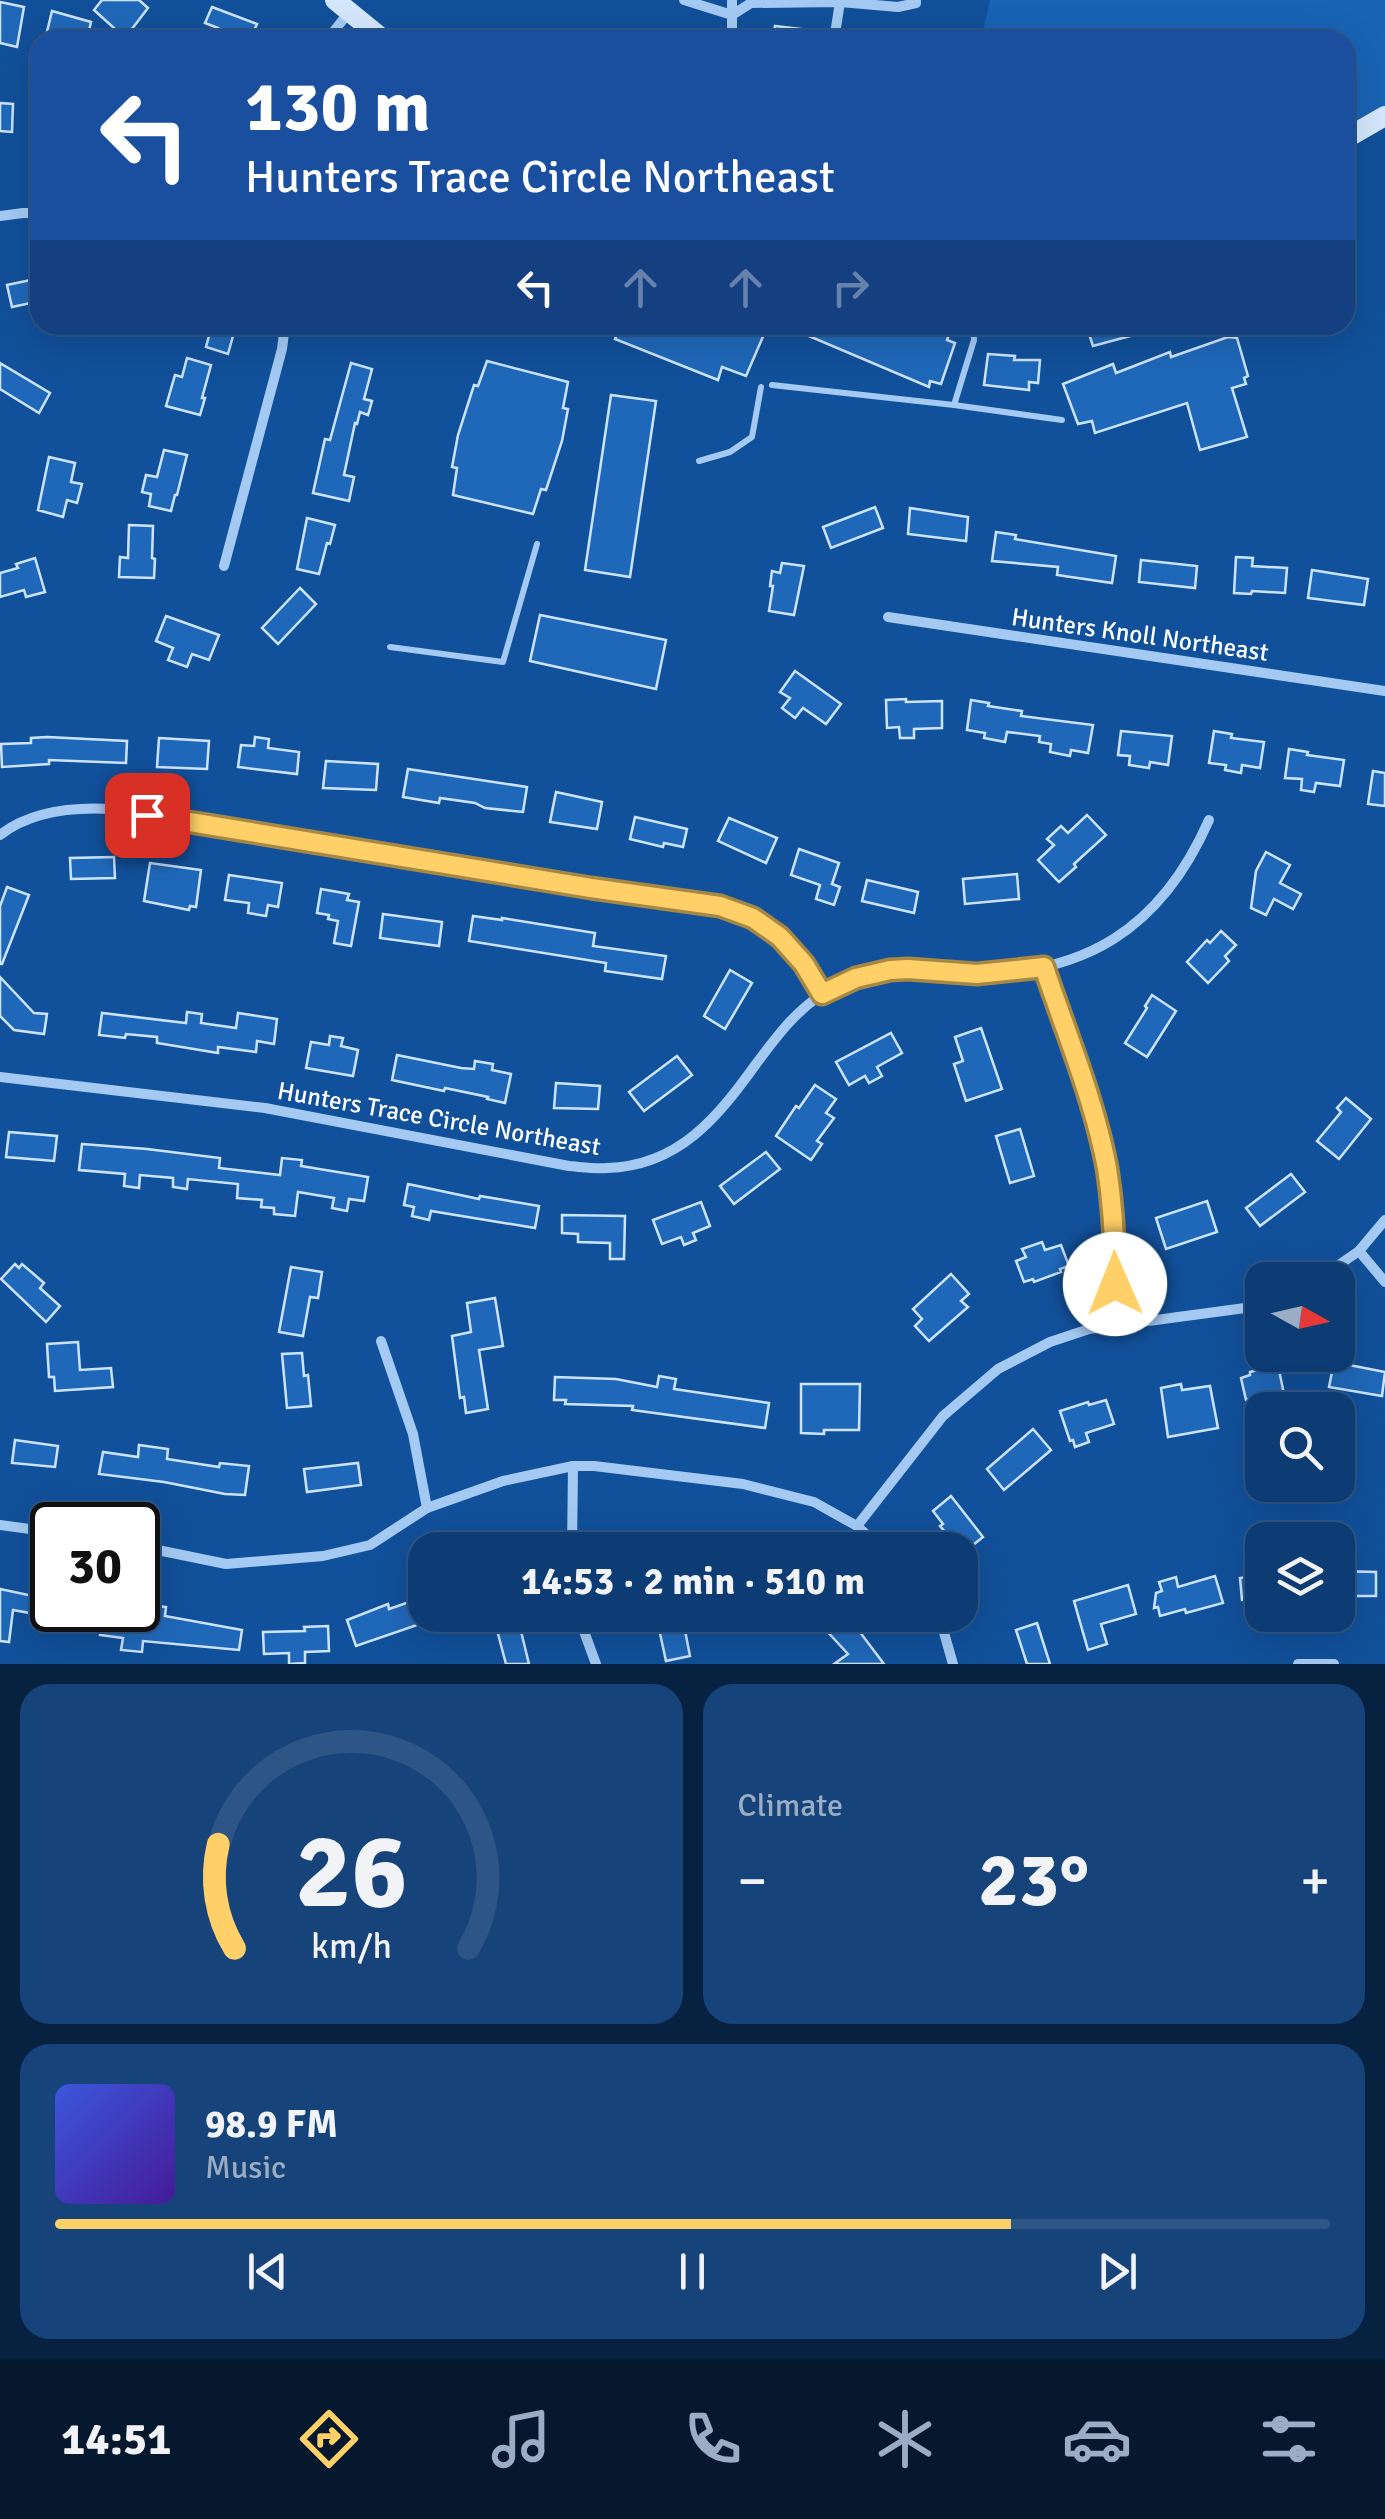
<!DOCTYPE html>
<html lang="en">
<head>
<meta charset="utf-8">
<style>
  body { margin:0; font-family:Signika,sans-serif; background:#164379; color:#f1f3f6; height:100vh; display:flex; flex-direction:column; font-size:38px; white-space:nowrap }
  * { box-sizing:border-box; margin:0 }
  p { font-size:32px; color:#9aadc5 }
  .icon { flex:none; width:55px; height:55px; fill:none; stroke:currentColor; stroke-width:2; stroke-linecap:round; stroke-linejoin:round }
  .map { position:relative; height:1664px; overflow:hidden }
  .drawer { display:flex; flex-direction:column; gap:20px; padding:20px; background:#072140; flex:1 }
  .drawer>* { flex:none }
  .banner { position:absolute; left:30px; top:30px; width:1325px; height:305px; border-radius:30px; box-shadow:0 10px 40px #0002,0 0 0 2px #2d5686; background:#1a4fa0; color:#fff; overflow:hidden }
  .needle { width:65px; rotate:98deg }
  .controls { position:absolute; left:1245px; top:1262px; display:grid; gap:20px }
  .controls a { display:grid; place-items:center; width:110px; height:110px; border-radius:20px; background:#0d3c74; box-shadow:0 10px 40px #0002,0 0 0 2px #2d5686; font-size:50px }
  .speed { position:absolute; left:30px; top:1502px; display:flex; gap:20px; font-size:50px; font-weight:700; text-align:center }
  .speed>* { display:grid; place-content:center; width:130px; height:130px; border-radius:50%; background:#0d3c74; box-shadow:0 10px 40px #0002,0 0 0 2px #2d5686; line-height:1 }
  .speed .limit { border:5px solid #111; border-radius:15px; background:#fff; color:#111 }
  .pin { position:absolute; display:grid; place-items:center; width:85px; height:85px; color:#fff; margin:-42px; border-radius:20px; box-shadow:0 5px 15px #0006 }
  .me { position:absolute; width:110px; margin:-55px; rotate:359deg; stroke-linejoin:round; filter:drop-shadow(0 0 8px #0008) }
  .turn { display:flex; align-items:center; gap:35px; height:210px; padding:0 50px; font-size:45px }
  .turn .icon { width:130px; height:130px; stroke-width:2.5 }
  .turn b { display:block; font-size:70px; line-height:85px }
  .lanes { display:flex; align-items:center; height:95px; padding:0 50px; background:#0003; justify-content:center; gap:50px; direction:ltr }
  .lanes .off { opacity:.35 }
  .big { font-size:75px; font-weight:700; line-height:1.1 }
  .drawer .widget { flex:1; display:flex; flex-direction:column; justify-content:center; gap:15px; min-width:0; padding:0 35px; border-radius:30px; background:#164379 }
  .drawer .dial { align-items:center; gap:0 }
  .dial svg { height:260px; overflow:visible; fill:none; stroke:#2d5686; stroke-width:7; stroke-linecap:round; text-anchor:middle }
  .dial text { fill:#f1f3f6; stroke:none }
  .song { display:flex; align-items:center; gap:30px }
  .cover { width:120px; height:120px; border-radius:15px; background:linear-gradient(135deg,hsl(230 70% 55%),hsl(260 70% 35%)) }
  .played { height:10px; border-radius:5px; background:linear-gradient(90deg,#ffd067 75%,#2d5686 75%) }
  .keys { display:flex; justify-content:space-around; direction:ltr }
  .heat { display:flex; justify-content:space-between; align-items:center; font-size:55px; direction:ltr }
  .drawer .tiles { flex:1; display:grid; gap:20px; grid-template-columns:1fr 1fr }
  .widget:last-child { grid-column:span 2 }
  .trip { position:absolute; left:408px; top:1532px; width:570px; height:100px; border-radius:30px; background:#0d3c74; box-shadow:0 10px 40px #0002,0 0 0 2px #2d5686; font-weight:700; line-height:100px; text-align:center }
  .dock { display:flex; height:160px; justify-content:space-around; align-items:center; background:#05182e; color:#9aadc5 }
  .dock .icon { width:70px; height:70px }
  .dock .selected { color:#ffd067 }
  .dock b { font-size:45px; color:#f1f3f6 }
  .map>svg:first-child { display:block }
  .green { fill:#1963b4 }
  .building { fill:#1f68b9; stroke:#cde4fe; stroke-width:2.5 }
  .lines { fill:none; stroke-linecap:round; stroke-linejoin:round }
  .lane { stroke:#a4caf4; stroke-width:6 }
  .street { stroke:#a4caf4; stroke-width:10 }
  .secondary { stroke:#d4e7fd; stroke-width:20 }
  .route-casing { stroke:#a68743; stroke-width:25 }
  .route { stroke:#ffd067; stroke-width:18 }
  .labels { text-anchor:middle; stroke-width:10; stroke-linejoin:round; paint-order:stroke }
  .street-label { font-size:25px; fill:#fff; stroke:#11509a }
</style>
</head>
<body>
<div class="map">
<svg width="1385" height="1664" viewBox="0 0 1385 1664">
  <rect width="100%" height="100%" fill="#11509a"/>
  <polygon class="green" points="990,0 1385,0 1385,126 1345,150 1345,40 981,40"/>
  <g class="building">
    <polygon points="102,0 139,0 148,8 125,38 94,10"/>
    <polygon points="0,2 24,7 17,47 0,43"/>
    <polygon points="212,7 257,24 250,40 212,40 218,28 205,23"/>
    <polygon points="52,11 91,22 87,40 45,40"/>
    <polygon points="775,26 819,31 819,40 773,40"/>
    <polygon points="0,103 13,104 12,132 0,131"/>
    <polygon points="40,278 40,301 12,307 7,285"/>
    <polygon points="212,325 236,325 228,354 206,347"/>
    <polygon points="621,325 768,325 746,376 722,367 718,380 615,339"/>
    <polygon points="783,325 922,325 949,335 947,340 955,343 941,384 930,381 929,387"/>
    <polygon points="1086,325 1155,325 1156,329 1093,346"/>
    <polygon points="1228,337 1237,338 1248,376 1244,378 1246,384 1232,388 1247,437 1200,450 1187,403 1095,433 1092,421 1078,424 1063,384 1113,364 1116,373 1170,352 1171,357"/>
    <polygon points="988,354 1015,356 1014,360 1040,360 1038,383 1029,382 1029,390 984,385"/>
    <polygon points="187,358 211,365 202,398 205,398 200,415 166,406 175,375 182,377"/>
    <polygon points="487,361 568,382 563,408 568,409 562,441 546,490 541,489 533,514 453,495 457,468 452,467 458,435 474,385 478,386"/>
    <polygon points="0,363 50,393 39,413 0,389"/>
    <polygon points="351,363 372,369 364,399 372,401 368,415 360,412 357,424 355,423 344,475 354,477 349,501 313,493 325,439 330,440"/>
    <polygon points="611,395 656,401 630,577 585,570"/>
    <polygon points="164,450 187,455 177,495 175,495 171,511 149,506 151,494 142,492 146,475 157,477"/>
    <polygon points="49,457 75,463 71,482 82,484 77,503 67,500 63,517 38,510"/>
    <polygon points="875,507 883,528 831,548 823,527"/>
    <polygon points="910,508 968,517 966,541 908,534"/>
    <polygon points="307,518 335,525 330,544 327,543 319,574 297,569"/>
    <polygon points="129,525 153,526 152,558 155,559 154,578 119,577 120,557 128,558"/>
    <polygon points="996,532 1016,535 1015,539 1116,556 1112,583 1057,575 1058,567 992,561"/>
    <polygon points="1236,557 1253,558 1252,566 1287,568 1285,593 1252,591 1251,594 1234,593"/>
    <polygon points="35,558 45,592 26,597 24,590 0,597 0,573 18,568 16,564"/>
    <polygon points="1141,560 1197,566 1195,588 1139,582"/>
    <polygon points="782,563 804,566 794,615 769,611 773,586 770,586 772,571 780,573"/>
    <polygon points="1312,570 1368,579 1364,605 1308,598"/>
    <polygon points="300,588 316,604 278,644 262,628"/>
    <polygon points="540,615 666,640 656,689 530,661"/>
    <polygon points="166,616 219,635 209,660 192,654 187,667 168,660 173,648 156,641"/>
    <polygon points="795,671 841,704 826,724 803,708 795,718 782,708 790,698 780,692"/>
    <polygon points="906,699 906,702 942,701 942,728 914,729 914,738 900,738 899,727 887,728 886,700"/>
    <polygon points="971,700 989,703 988,706 1022,711 1021,716 1093,725 1088,753 1071,750 1070,756 1050,752 1051,744 1039,742 1040,736 1007,732 1005,742 984,738 985,733 967,730"/>
    <polygon points="1121,731 1172,736 1168,765 1150,762 1149,768 1129,765 1130,756 1118,755"/>
    <polygon points="1214,731 1232,734 1231,738 1264,742 1260,768 1242,765 1241,773 1225,770 1226,765 1209,763"/>
    <polygon points="47,737 127,741 126,763 49,760 49,764 2,767 1,744 31,743 31,738"/>
    <polygon points="255,737 269,739 268,748 299,752 297,774 238,767 241,745 254,746"/>
    <polygon points="159,738 209,741 207,769 157,767"/>
    <polygon points="1289,749 1308,752 1307,755 1344,760 1340,786 1316,783 1314,792 1301,790 1302,779 1285,778"/>
    <polygon points="326,761 378,764 376,790 323,788"/>
    <polygon points="408,769 527,787 523,812 485,808 475,803 440,798 439,803 403,797"/>
    <polygon points="1373,771 1385,773 1385,806 1368,804"/>
    <polygon points="556,792 602,802 597,829 550,822"/>
    <polygon points="1087,815 1106,835 1074,864 1076,867 1059,882 1038,860 1054,845 1047,839 1061,826 1068,833"/>
    <polygon points="635,817 687,829 683,847 664,843 663,847 630,839"/>
    <polygon points="729,818 777,838 766,863 718,841"/>
    <polygon points="799,849 839,863 832,884 840,887 834,905 816,899 820,885 791,875"/>
    <polygon points="1266,852 1290,865 1280,883 1301,894 1293,909 1274,899 1266,915 1251,908 1256,871"/>
    <polygon points="114,857 115,878 71,879 70,858"/>
    <polygon points="150,863 201,870 196,907 190,906 189,910 144,901"/>
    <polygon points="1017,874 1019,899 965,904 963,879"/>
    <polygon points="229,875 282,883 278,907 268,905 266,916 248,913 249,903 225,900"/>
    <polygon points="867,880 918,892 914,913 862,901"/>
    <polygon points="7,887 29,895 2,964 0,964 0,906"/>
    <polygon points="321,889 349,894 347,900 359,902 351,946 334,943 338,921 328,919 329,915 317,913"/>
    <polygon points="383,914 442,922 439,946 380,938"/>
    <polygon points="473,916 502,920 502,918 595,933 593,946 666,956 662,979 605,971 606,963 469,941"/>
    <polygon points="1221,931 1236,945 1225,956 1229,961 1208,983 1187,962 1207,940 1210,943"/>
    <polygon points="730,970 752,983 725,1029 704,1016"/>
    <polygon points="0,977 34,1013 47,1014 44,1034 14,1030 0,1016"/>
    <polygon points="1152,995 1176,1011 1147,1057 1125,1043 1147,1008 1145,1006"/>
    <polygon points="187,1012 202,1014 201,1023 236,1028 238,1013 277,1019 274,1044 257,1041 256,1052 218,1047 218,1053 157,1043 157,1037 126,1034 125,1038 99,1035 102,1013 186,1023"/>
    <polygon points="981,1028 1002,1089 966,1101 954,1064 963,1061 955,1037"/>
    <polygon points="891,1033 902,1053 877,1067 882,1076 869,1083 865,1076 849,1085 836,1062"/>
    <polygon points="330,1036 343,1038 341,1046 358,1050 353,1076 306,1068 311,1042 329,1045"/>
    <polygon points="397,1055 461,1068 474,1069 475,1061 493,1064 492,1070 511,1074 505,1103 487,1099 488,1097 445,1088 444,1091 392,1080"/>
    <polygon points="677,1056 692,1075 644,1111 629,1092"/>
    <polygon points="556,1083 600,1086 598,1109 554,1108"/>
    <polygon points="815,1085 836,1099 826,1113 834,1118 817,1141 822,1144 811,1160 776,1136 796,1106 799,1108"/>
    <polygon points="1346,1098 1371,1119 1339,1159 1317,1141 1341,1112 1337,1108"/>
    <polygon points="1020,1129 1034,1176 1010,1183 996,1136"/>
    <polygon points="9,1132 57,1136 54,1161 6,1157"/>
    <polygon points="82,1144 147,1149 220,1158 219,1168 280,1175 282,1158 302,1160 301,1166 368,1177 364,1201 349,1199 347,1211 332,1208 334,1198 298,1192 295,1216 274,1214 274,1208 261,1207 262,1200 237,1198 238,1184 188,1179 187,1189 173,1187 173,1178 140,1175 139,1188 124,1186 125,1174 79,1170"/>
    <polygon points="766,1152 780,1169 734,1204 720,1186"/>
    <polygon points="1291,1174 1305,1192 1260,1226 1246,1208"/>
    <polygon points="408,1184 479,1199 480,1196 539,1206 535,1228 431,1211 429,1220 412,1216 414,1207 404,1205"/>
    <polygon points="1207,1201 1217,1232 1166,1249 1156,1218"/>
    <polygon points="701,1202 710,1226 693,1233 696,1240 684,1245 681,1237 662,1244 653,1220"/>
    <polygon points="562,1215 625,1216 624,1259 610,1259 610,1243 578,1242 578,1234 562,1233"/>
    <polygon points="1042,1242 1045,1250 1061,1245 1069,1266 1060,1269 1061,1272 1034,1282 1033,1279 1024,1282 1016,1261 1026,1257 1022,1249"/>
    <polygon points="15,1264 19,1268 22,1264 44,1283 40,1288 60,1306 46,1322 1,1279"/>
    <polygon points="291,1267 322,1272 318,1298 310,1297 303,1336 279,1332"/>
    <polygon points="951,1274 969,1294 961,1301 968,1307 929,1341 915,1326 922,1319 913,1309"/>
    <polygon points="495,1298 503,1346 479,1350 488,1409 466,1413 464,1397 460,1398 452,1336 471,1332 467,1303"/>
    <polygon points="78,1342 80,1370 111,1368 113,1387 55,1391 54,1377 49,1377 47,1344"/>
    <polygon points="302,1353 304,1376 308,1375 311,1406 287,1408 282,1354"/>
    <polygon points="1334,1362 1385,1372 1382,1396 1329,1387"/>
    <polygon points="1278,1365 1285,1399 1268,1403 1267,1395 1246,1400 1241,1378 1250,1375 1250,1372"/>
    <polygon points="659,1376 676,1379 674,1389 769,1403 765,1428 632,1410 633,1406 565,1404 566,1400 554,1400 555,1377 616,1379 657,1387"/>
    <polygon points="801,1384 860,1384 859,1430 824,1430 824,1434 801,1433"/>
    <polygon points="1181,1384 1182,1390 1210,1386 1218,1428 1168,1437 1161,1388"/>
    <polygon points="1106,1400 1114,1424 1086,1433 1089,1442 1075,1447 1073,1440 1070,1441 1060,1411 1088,1402 1089,1405"/>
    <polygon points="1033,1429 1051,1450 1004,1490 987,1469"/>
    <polygon points="15,1440 58,1446 55,1467 12,1463"/>
    <polygon points="139,1445 168,1449 167,1459 219,1467 220,1463 249,1466 245,1495 225,1494 164,1482 99,1474 103,1452 138,1457"/>
    <polygon points="358,1463 361,1485 307,1492 304,1469"/>
    <polygon points="951,1496 983,1537 963,1553 940,1526 943,1524 933,1511"/>
    <polygon points="1338,1571 1376,1572 1376,1596 1338,1596"/>
    <polygon points="1262,1575 1262,1598 1242,1600 1240,1578"/>
    <polygon points="1215,1576 1223,1603 1186,1613 1185,1609 1160,1616 1158,1607 1154,1608 1156,1593 1162,1591 1159,1582 1176,1577 1178,1587"/>
    <polygon points="1128,1585 1136,1614 1101,1624 1107,1644 1088,1650 1074,1601"/>
    <polygon points="0,1589 52,1600 52,1610 99,1610 118,1613 119,1610 140,1612 141,1604 166,1607 165,1616 242,1630 239,1650 143,1641 142,1652 121,1650 123,1638 100,1635 102,1626 13,1610 9,1642 0,1641"/>
    <polygon points="412,1601 420,1624 356,1646 347,1620 388,1604 389,1609"/>
    <polygon points="493,1615 517,1615 529,1664 506,1664"/>
    <polygon points="656,1615 682,1615 690,1656 666,1661"/>
    <polygon points="812,1615 847,1615 884,1664 834,1664 848,1654"/>
    <polygon points="1037,1623 1050,1664 1027,1664 1016,1630"/>
    <polygon points="328,1626 329,1651 305,1652 305,1663 289,1664 289,1653 264,1654 263,1632 305,1631 304,1627"/>
  </g>
  <g class="lines">
    <g class="lane">
      <polyline points="973,325 974,340 954,405 1062,420"/>
      <polyline points="772,385 954,405"/>
      <polyline points="699,461 730,452 752,437 761,387"/>
      <polyline points="390,647 503,662 537,544"/>
    </g>
    <g class="street">
      <polyline points="684,0 732,15 751,3 840,2 898,7 916,3 916,0"/>
      <polyline points="327,40 349,12"/>
      <polyline points="732,40 732,0"/>
      <polyline points="834,40 840,2"/>
      <polyline points="0,216 23,213 40,213"/>
      <polyline points="224,566 282,349 285,325"/>
      <polyline points="888,617 1385,691"/>
      <path d="M0,835C31,811 72,807 110,809L591,888L720,906L753,919L781,937L805,964L822,994"/>
      <path d="M1044,967C1065,1032 1092,1097 1106,1164C1117,1217 1116,1272 1112,1325"/>
      <path d="M0,1077L265,1108L569,1166C582,1167 595,1169 607,1168C679,1166 718,1117 756,1064C775,1039 792,1015 818,997C842,981 874,970 903,969C923,969 944,973 964,974C1084,977 1161,929 1209,820"/>
      <polyline points="1359,1251 1385,1282"/>
      <polyline points="1317,1280 1359,1251 1385,1220"/>
      <polyline points="381,1341 413,1434 427,1508"/>
      <polyline points="0,1525 52,1532"/>
      <polyline points="857,1526 943,1416 998,1369 1050,1342 1089,1329 1245,1308 1262,1303"/>
      <polyline points="138,1546 226,1564 323,1556 370,1545 427,1508 503,1481 573,1466 594,1466 743,1484 814,1502 857,1526 883,1550"/>
      <polyline points="572,1550 573,1466"/>
      <polyline points="578,1615 596,1664"/>
      <polyline points="939,1615 953,1664"/>
      <polyline points="1298,1664 1334,1664"/>
    </g>
    <g class="secondary">
      <polyline points="335,0 384,40"/>
      <polyline points="1345,139 1385,116"/>
    </g>
  </g>
  <g class="lines">
    <defs>
      <path id="route" d="M147,815L591,888L720,906L753,918L780,937L804,964L822,994L856,978L890,970L908,969L977,974L1044,967C1066,1033 1094,1099 1107,1168C1113,1206 1115,1245 1115,1284"/>
    </defs>
    <use href="#route" class="route-casing"/>
    <use href="#route" class="route"/>
  </g>
  <g class="labels">
    <g class="street-label">
      <text transform="translate(1140 634) rotate(8)" y="9">Hunters Knoll Northeast</text>
      <text transform="translate(439 1118) rotate(10)" y="9">Hunters Trace Circle Northeast</text>
    </g>
  </g>
</svg>
<div class="controls">
<a><svg class="needle" viewBox="-14 -14 28 28"><path d="M0-13l5 13h-10z" fill="#e53935"/><path d="M0 13l5-13h-10z" fill="#9aadc5"/></svg></a>
<a><svg class="icon" aria-label="search" viewBox="0 0 24 24"><circle cx="10" cy="10" r="6"/><path d="M15 15l6 6"/></svg></a>
<a><svg class="icon" aria-label="layers" viewBox="0 0 24 24"><path d="M12 4l9 5-9 5-9-5zM3 14l9 5 9-5"/></svg></a>
</div>
<div class="speed"><div class="limit">30</div></div>
<div class="pin" style="left:147px;top:815px;background:#d93025"><svg class="icon" aria-label="arrive" viewBox="0 0 24 24"><path d="M6 21V4h12l-3 4 3 4H6"/></svg></div>
<svg class="me" style="left:1115px;top:1284px" viewBox="-20 -20 40 40"><circle r="19" fill="#fff"/><path d="M0-13L10 11 0 6-10 11z" fill="#ffd067"/></svg>
<div class="trip">14:53 · 2 min · 510 m</div>
<div class="banner">
<div class="turn"><svg class="icon" aria-label="left" viewBox="0 0 24 24"><path d="M17 20v-9H6M10 6l-5 5 5 5"/></svg><div><b>130 m</b>Hunters Trace Circle Northeast</div></div>
<div class="lanes"><svg class="icon" aria-label="left" viewBox="0 0 24 24"><path d="M17 20v-9H6M10 6l-5 5 5 5"/></svg><svg class="icon off" aria-label="ahead" viewBox="0 0 24 24"><path d="M12 20V5M6 11l6-6 6 6"/></svg><svg class="icon off" aria-label="ahead" viewBox="0 0 24 24"><path d="M12 20V5M6 11l6-6 6 6"/></svg><svg class="icon off" aria-label="right" viewBox="0 0 24 24"><path d="M7 20v-9h11M14 6l5 5-5 5"/></svg></div>
</div>
</div>
<section class="drawer">
<div class="tiles">
<div class="widget dial"><svg viewBox="0 0 100 80">
<path d="M14 69A42 42 0 1 1 86 69"/>
<path d="M14 69A42 42 0 0 1 9 37" stroke="#ffd067"/>
<text x="50" y="56" font-size="32" font-weight="700">26</text>
<text x="50" y="72" font-size="11">km/h</text>
</svg></div>
<div class="widget"><p>Climate</p>
<div class="heat"><a>−</a><b class="big">23°</b><a>+</a></div>
</div>
<div class="widget">
<div class="song"><i class="cover"></i><div><b>98.9 FM</b><p>Music</p></div></div>
<div class="played"></div>
<div class="keys"><svg class="icon" aria-label="previous" viewBox="0 0 24 24"><path d="M18 5L8 12l10 7zM5 5v14"/></svg><svg class="icon" aria-label="pause" viewBox="0 0 24 24"><path d="M8 5v14M16 5v14"/></svg><svg class="icon" aria-label="next" viewBox="0 0 24 24"><path d="M6 5l10 7-10 7zM19 5v14"/></svg></div>
</div>
</div>
</section>
<nav class="dock">
<b>14:51</b>
<svg class="icon selected" aria-label="directions" viewBox="0 0 24 24"><path d="M12 3l9 9-9 9-9-9zM9 14v-3h6M13 9l2 2-2 2"/></svg>
<svg class="icon" aria-label="music" viewBox="0 0 24 24"><path d="M9 18V5l10-2v13"/><circle cx="6" cy="18" r="3"/><circle cx="16" cy="16" r="3"/></svg>
<svg class="icon" aria-label="phone" viewBox="0 0 24 24"><path d="M5 4h4l2 5-3 2q2 4 5 5l2-3 5 2v4C11 20 4 13 5 4z"/></svg>
<svg class="icon" aria-label="climate" viewBox="0 0 24 24"><path d="M12 3v18M4 7l16 10M4 17L20 7"/></svg>
<svg class="icon" aria-label="car" viewBox="0 0 24 24"><path d="M5 17H2v-5l4-1 3-4h7l3 4 3 1v5h-3M9 17h6M6 11h13"/><circle cx="7" cy="17" r="2"/><circle cx="17" cy="17" r="2"/></svg>
<svg class="icon" aria-label="filters" viewBox="0 0 24 24"><path d="M4 7h16M4 17h16"/><circle cx="9" cy="7" r="2"/><circle cx="15" cy="17" r="2"/></svg>
</nav>
</body>
</html>
